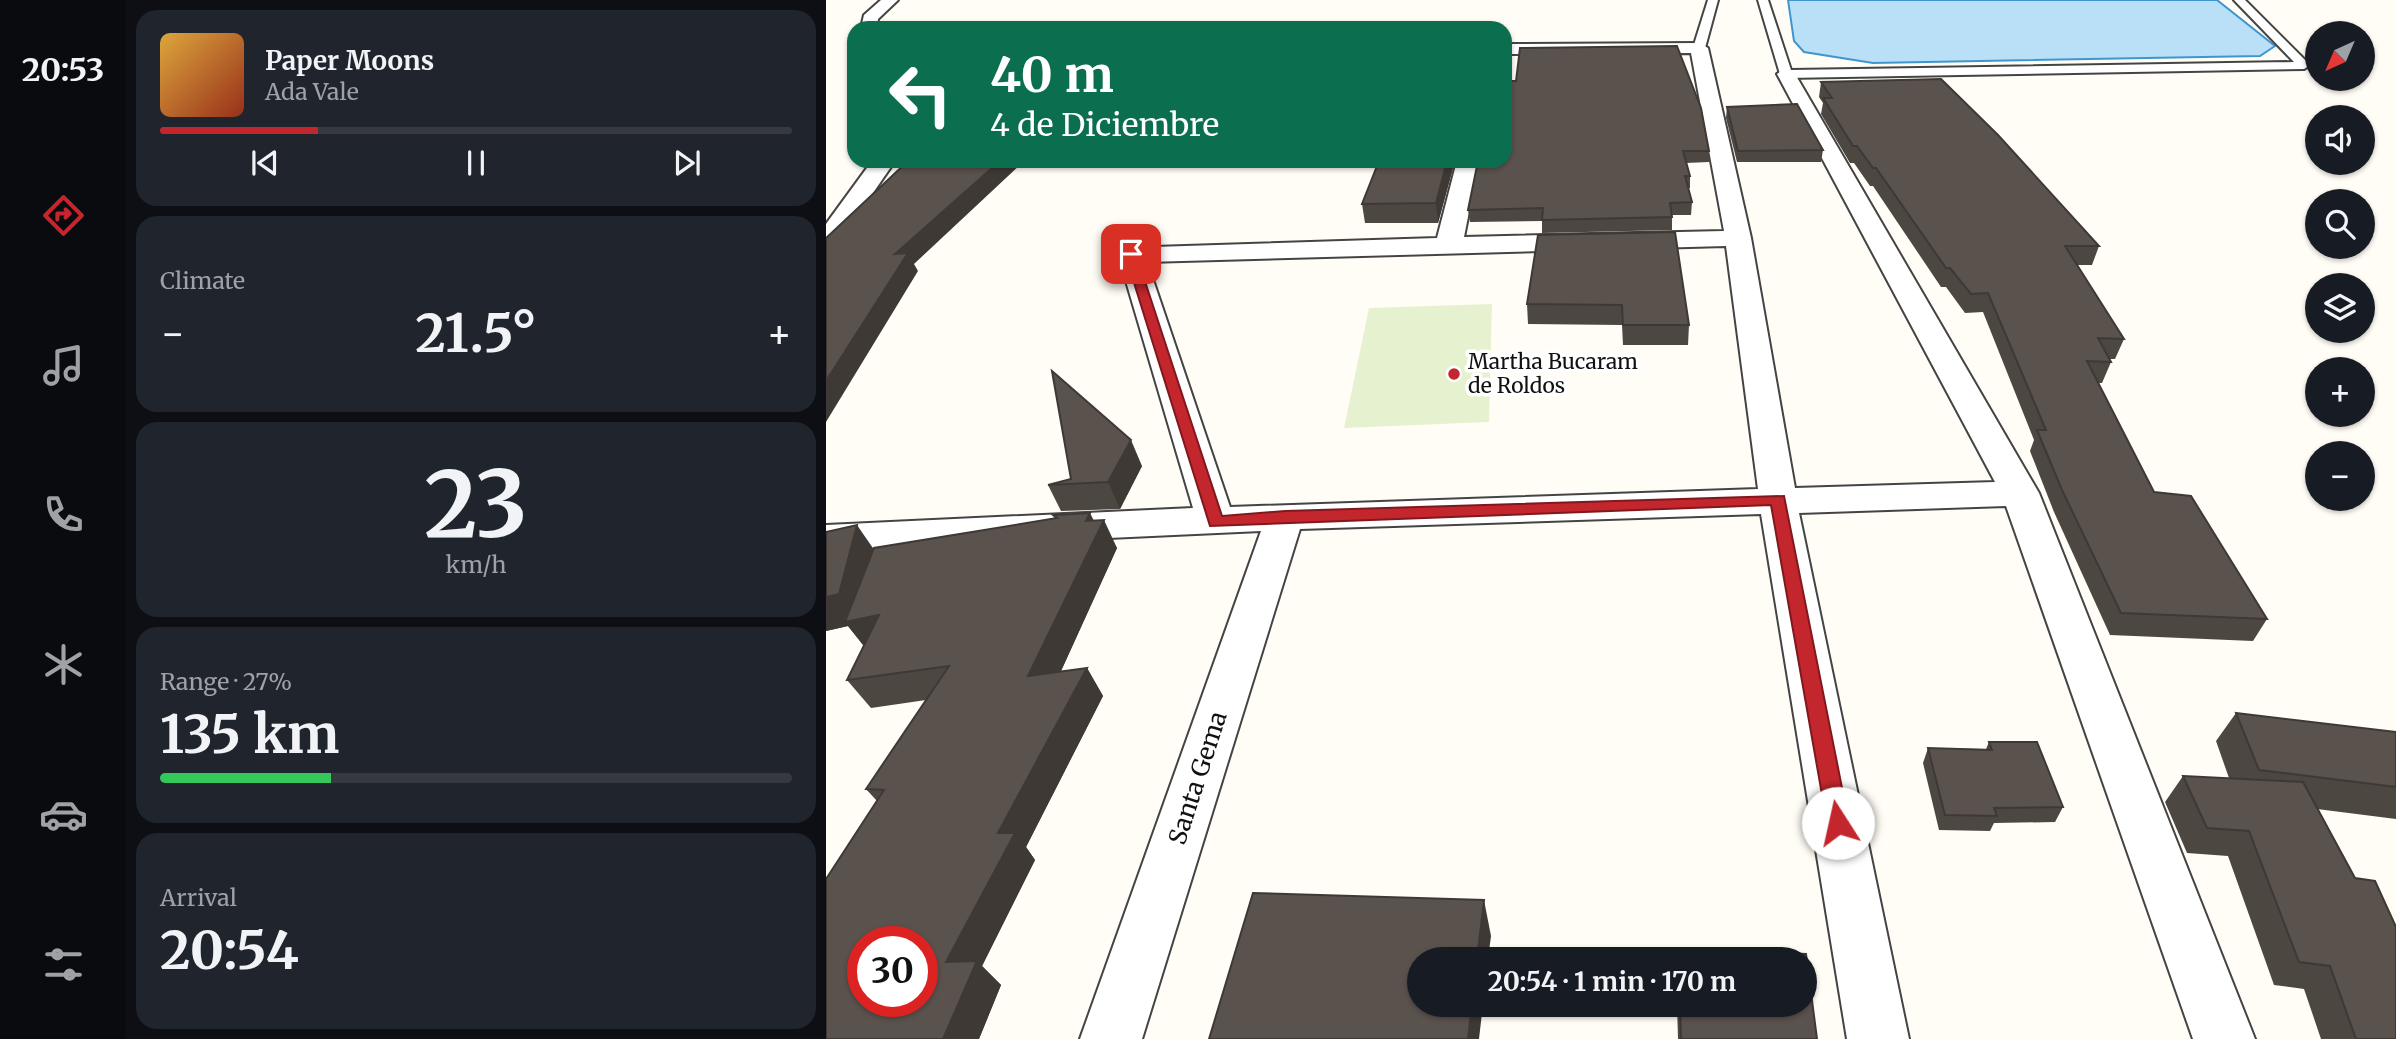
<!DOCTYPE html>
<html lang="en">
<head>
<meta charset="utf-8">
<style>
  body { margin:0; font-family:Merriweather,serif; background:#20242c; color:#f1f3f6; height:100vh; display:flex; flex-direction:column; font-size:26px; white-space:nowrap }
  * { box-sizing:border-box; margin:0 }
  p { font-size:23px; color:#9ea1a6 }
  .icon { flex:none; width:38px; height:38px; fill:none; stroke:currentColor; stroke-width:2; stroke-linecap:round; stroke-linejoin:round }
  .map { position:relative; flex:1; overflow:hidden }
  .details { display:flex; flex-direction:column; gap:10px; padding:10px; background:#0d0f14; width:700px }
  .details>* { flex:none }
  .guide { position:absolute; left:21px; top:21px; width:665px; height:147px; border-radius:21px; box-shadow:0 2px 5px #0004; background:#0b6e4f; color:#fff; overflow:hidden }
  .needle { width:46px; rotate:224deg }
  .tools { position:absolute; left:1479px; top:21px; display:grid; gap:14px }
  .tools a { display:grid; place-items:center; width:70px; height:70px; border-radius:50%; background:#171b24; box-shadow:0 2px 5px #0004; font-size:35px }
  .speed { position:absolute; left:21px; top:926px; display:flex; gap:14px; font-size:35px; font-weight:700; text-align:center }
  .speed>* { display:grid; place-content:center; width:91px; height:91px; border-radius:50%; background:#171b24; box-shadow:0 2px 5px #0004; line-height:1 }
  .speed .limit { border:10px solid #d22; background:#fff; color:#111 }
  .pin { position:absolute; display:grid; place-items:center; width:60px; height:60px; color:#fff; margin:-30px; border-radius:14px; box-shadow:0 4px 10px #0006 }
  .me { position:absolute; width:77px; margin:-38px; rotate:350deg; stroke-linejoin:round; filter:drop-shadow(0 0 5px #0008) }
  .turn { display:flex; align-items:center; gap:24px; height:147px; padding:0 28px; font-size:32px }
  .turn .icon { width:91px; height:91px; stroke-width:2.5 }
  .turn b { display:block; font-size:49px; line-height:60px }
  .big { font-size:52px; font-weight:700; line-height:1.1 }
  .details .widget { flex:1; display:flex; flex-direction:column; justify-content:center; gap:10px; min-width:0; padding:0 24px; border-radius:21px; background:#20242c }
  .details .dial { align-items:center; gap:0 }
  .dial b { font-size:91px; line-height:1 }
  .song { display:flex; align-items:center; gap:21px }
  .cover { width:84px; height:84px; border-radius:10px; background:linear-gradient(135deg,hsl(40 70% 55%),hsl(10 70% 35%)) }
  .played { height:7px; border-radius:4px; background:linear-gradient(90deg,#c4262e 25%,#363941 25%) }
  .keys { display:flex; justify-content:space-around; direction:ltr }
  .heat { display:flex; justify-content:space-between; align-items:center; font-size:38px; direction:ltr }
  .charge { height:10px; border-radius:5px; background:linear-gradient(90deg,#34c759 27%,#363941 0) }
  .trip { position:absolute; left:581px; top:947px; width:410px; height:70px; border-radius:35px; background:#171b24; box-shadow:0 2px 5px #0004; font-weight:700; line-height:70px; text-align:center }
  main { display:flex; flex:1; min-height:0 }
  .tab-bar { display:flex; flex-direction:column; width:126px; justify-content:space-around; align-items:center; background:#090b0e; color:#9ea1a6 }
  .tab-bar .icon { width:49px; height:49px }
  .tab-bar .current { color:#c4262e }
  .tab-bar b { font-size:32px; color:#f1f3f6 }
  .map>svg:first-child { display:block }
  .pitch { fill:#e6f2cf }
  .water { fill:#b9e0f7; stroke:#3f96cf; stroke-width:2 }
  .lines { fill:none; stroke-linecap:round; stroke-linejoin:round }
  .service-casing { stroke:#444; stroke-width:4 }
  .minor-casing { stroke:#444; stroke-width:4 }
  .service { fill:#fff; fill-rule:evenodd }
  .minor { fill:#fff; fill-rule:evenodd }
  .wall { fill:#4d4742 }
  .shaded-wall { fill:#3f3936 }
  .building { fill:#5a524d; stroke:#3f3936; stroke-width:2; fill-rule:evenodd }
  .route { fill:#c4262e; stroke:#7f191e; stroke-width:2 }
  .poi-dot { fill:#c4262e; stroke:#fff; stroke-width:2.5 }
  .labels { text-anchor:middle; stroke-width:7; stroke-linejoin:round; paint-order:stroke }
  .poi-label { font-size:21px; fill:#111; stroke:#fff; text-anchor:start }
  .near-street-label { font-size:24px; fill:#111; stroke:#fff }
</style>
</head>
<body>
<main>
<nav class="tab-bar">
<b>20:53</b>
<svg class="icon current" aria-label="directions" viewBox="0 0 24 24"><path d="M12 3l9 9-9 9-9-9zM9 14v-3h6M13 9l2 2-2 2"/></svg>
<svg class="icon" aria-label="music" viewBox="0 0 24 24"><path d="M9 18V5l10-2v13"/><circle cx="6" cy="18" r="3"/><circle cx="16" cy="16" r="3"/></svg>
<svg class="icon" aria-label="phone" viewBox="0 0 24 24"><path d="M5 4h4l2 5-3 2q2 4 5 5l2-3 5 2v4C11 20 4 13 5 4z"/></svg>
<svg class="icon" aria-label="climate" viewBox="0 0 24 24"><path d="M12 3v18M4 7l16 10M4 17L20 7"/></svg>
<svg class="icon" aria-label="car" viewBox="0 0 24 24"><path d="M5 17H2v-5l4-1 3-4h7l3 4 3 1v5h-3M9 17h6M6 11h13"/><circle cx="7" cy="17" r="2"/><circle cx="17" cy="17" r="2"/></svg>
<svg class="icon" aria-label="filters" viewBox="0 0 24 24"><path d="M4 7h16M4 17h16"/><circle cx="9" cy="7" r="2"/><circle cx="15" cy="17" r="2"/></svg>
</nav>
<section class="details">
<div class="widget">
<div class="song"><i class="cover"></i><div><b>Paper Moons</b><p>Ada Vale</p></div></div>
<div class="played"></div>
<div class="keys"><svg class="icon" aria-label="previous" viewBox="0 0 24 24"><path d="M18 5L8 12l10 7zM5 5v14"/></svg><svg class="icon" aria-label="pause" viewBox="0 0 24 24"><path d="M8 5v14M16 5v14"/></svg><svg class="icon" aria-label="next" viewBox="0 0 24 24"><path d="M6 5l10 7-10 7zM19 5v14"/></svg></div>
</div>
<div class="widget"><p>Climate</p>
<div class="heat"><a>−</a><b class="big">21.5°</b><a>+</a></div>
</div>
<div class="widget dial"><b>23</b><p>km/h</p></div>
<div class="widget"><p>Range · 27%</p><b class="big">135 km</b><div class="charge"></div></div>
<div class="widget"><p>Arrival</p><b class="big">20:54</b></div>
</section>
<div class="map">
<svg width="1570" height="1039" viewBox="0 0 1570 1039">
  <rect width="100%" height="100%" fill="#fffdf5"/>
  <polygon class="pitch" points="666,304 663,422 518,428 543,308"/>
  <polygon class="water" points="962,0 1391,0 1449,46 1434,56 1047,63 978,52 968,41"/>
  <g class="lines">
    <defs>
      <g id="service">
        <polygon points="882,0 892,0 879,48 873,51 867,48"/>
        <polygon points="932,0 942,0 965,70 1468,62 1408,0 1419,0 1484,65 1478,69 960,78 954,74"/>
      </g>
      <g id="minor">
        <polygon points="55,0 72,0 52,19 51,28 35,28 38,15"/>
        <path d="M873,43L882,48L925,238L969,488L1169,482L951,74L960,68L969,74L1213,493L1429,1039H1367L1180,506L973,513L1083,1039H1021L935,514L474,529L316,1039H254L435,531L0,551V525L367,508L292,254L296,248L611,238L631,161H653L638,237L898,231L865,53L679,54V44ZM900,246L932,489L404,507L321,262Z"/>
        <polygon points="46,161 69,161 9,248 0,250 0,224"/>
      </g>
    </defs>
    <use href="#service" class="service-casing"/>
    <use href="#minor" class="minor-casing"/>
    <use href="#service" class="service"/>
    <use href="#minor" class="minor"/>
  </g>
  <g class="wall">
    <polygon points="995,82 1273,246 1266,265 1251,265 1298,339 1289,359 1283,359 1285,362 1276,383 1272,383 1328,492 1441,619 1427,641 1284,635 1228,512 1204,451 1208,440 1157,312 1139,313 1120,287 1115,287 1047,186 1044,186 1028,163 1024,163 995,114 997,103 993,97"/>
    <polygon points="679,97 883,151 883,162 860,163 864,176 864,188 862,188 866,202 865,215 846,215 846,230 716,233 716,221 644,222 642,210 679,161"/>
    <polygon points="901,107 997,150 995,162 911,162 900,118"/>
    <polygon points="627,168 612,223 539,223 536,204"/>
    <polygon points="712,235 863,325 862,345 797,345 796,325 702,324 701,304"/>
    <polygon points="316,466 294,509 235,511 222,485"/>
    <polygon points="227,515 268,521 291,548 235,671 261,668 277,696 200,847 209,860 156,966 175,985 153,1039 0,1039 51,801 40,789 100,700 45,708 21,680 38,646 22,626 0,631 0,532 48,549 229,518"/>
    <polygon points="1410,713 1570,732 1570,819 1491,809 1570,1039 1495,1039 1478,989 1448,985 1402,856 1361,853 1339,802 1357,776 1403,778 1390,741"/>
    <polygon points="1163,742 1237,807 1229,822 1168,823 1164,831 1113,830 1097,763 1102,748 1160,749"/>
    <polygon points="853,950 980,954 991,1039 852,1039 851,1004 978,1004 978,959 852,959"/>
  </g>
  <g class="shaded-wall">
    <polygon points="174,161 195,161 196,163 88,264 92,271 0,422 0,381 69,254"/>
    <polygon points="621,161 626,161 627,168 612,223 610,203"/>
    <polygon points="305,440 316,466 294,509 282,482"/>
    <polygon points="264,513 273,531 278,520 291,548 220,704 202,676 260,521"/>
    <polygon points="31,525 51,554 53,615 41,650 22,626 0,631 0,597"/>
    <polygon points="261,668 277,696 200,847 209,860 156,966 175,985 153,1039 117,1039 120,962 172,833"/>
    <polygon points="658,900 665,936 662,959 651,959"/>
    <polygon points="646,1004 657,1004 653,1039 642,1039"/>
  </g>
  <g class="building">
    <polygon points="851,46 875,108 883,151 857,151 864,176 859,176 866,202 844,203 846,217 716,220 717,208 642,210 652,161 679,161 679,97 684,97 684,81 690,81 694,48"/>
    <polygon points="1115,79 1172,135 1273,246 1239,246 1298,339 1272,338 1285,362 1261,361 1328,492 1365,496 1441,619 1295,613 1236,490 1211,430 1220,430 1162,293 1145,294 1124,268 1120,268 1050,168 1047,168 1031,146 1027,146 997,98 1006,98 995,82"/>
    <polygon points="971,104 997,150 912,151 901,107"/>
    <polygon points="82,161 174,161 69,254 82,253 0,381 0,238"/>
    <polygon points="553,161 621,161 610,203 536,204"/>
    <polygon points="849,232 863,325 797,325 796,305 701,304 712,235"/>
    <polygon points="226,371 305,440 282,482 222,485 245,479"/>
    <path d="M264,513L260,521L278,520L202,676L261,668L172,833H189L120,962L151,961L117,1039H0V879L58,790L40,789L123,666L21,680L53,615L19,622L48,548L231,518L227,515ZM37,942H96V1001H37Z"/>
    <polygon points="31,525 13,594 0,597 0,532"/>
    <polygon points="1410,713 1570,732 1570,787 1433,770"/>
    <polygon points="1163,742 1211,742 1237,807 1168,808 1171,816 1119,815 1102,748 1166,750"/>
    <polygon points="1357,776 1477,782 1529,878 1549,881 1570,927 1570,1039 1530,1039 1504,966 1473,962 1423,831 1381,828"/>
    <polygon points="427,893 658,900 651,959 593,959 593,1004 646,1004 642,1039 383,1039"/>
    <polygon points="853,950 980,954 991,1039 855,1039 854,1004 978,1004 978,959 853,959"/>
  </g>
  <polygon class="route" points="305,251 310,254 396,516 459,511 958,496 1023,823 1019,830 1012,833 1004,830 1001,823 945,505 384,526 299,254"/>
  <circle class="poi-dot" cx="628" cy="374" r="7"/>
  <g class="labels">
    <g class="poi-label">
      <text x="642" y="369">Martha Bucaram<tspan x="642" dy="24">de Roldos</tspan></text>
    </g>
    <g class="near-street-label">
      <text transform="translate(372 778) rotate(-72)" y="8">Santa Gema</text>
    </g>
  </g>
</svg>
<div class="tools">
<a><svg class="needle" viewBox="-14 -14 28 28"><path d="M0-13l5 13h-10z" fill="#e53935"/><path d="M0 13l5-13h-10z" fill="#9ea1a6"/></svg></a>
<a><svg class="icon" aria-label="sound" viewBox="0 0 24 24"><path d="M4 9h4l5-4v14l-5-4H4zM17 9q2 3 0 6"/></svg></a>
<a><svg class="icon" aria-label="search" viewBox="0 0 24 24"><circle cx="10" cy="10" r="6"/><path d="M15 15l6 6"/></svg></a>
<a><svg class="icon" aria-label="layers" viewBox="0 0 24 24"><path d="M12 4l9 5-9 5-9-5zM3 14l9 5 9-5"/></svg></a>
<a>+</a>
<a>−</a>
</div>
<div class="speed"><div class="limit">30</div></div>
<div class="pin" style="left:305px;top:254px;background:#d93025"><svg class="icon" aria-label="arrive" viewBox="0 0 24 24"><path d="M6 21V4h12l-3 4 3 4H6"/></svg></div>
<svg class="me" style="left:1012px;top:823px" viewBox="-20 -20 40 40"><circle r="19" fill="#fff"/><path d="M0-13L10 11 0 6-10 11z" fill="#c4262e"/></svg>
<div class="trip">20:54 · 1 min · 170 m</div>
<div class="guide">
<div class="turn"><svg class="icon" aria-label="left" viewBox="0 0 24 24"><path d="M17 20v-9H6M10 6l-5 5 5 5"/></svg><div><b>40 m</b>4 de Diciembre</div></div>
</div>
</div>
</main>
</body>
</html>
